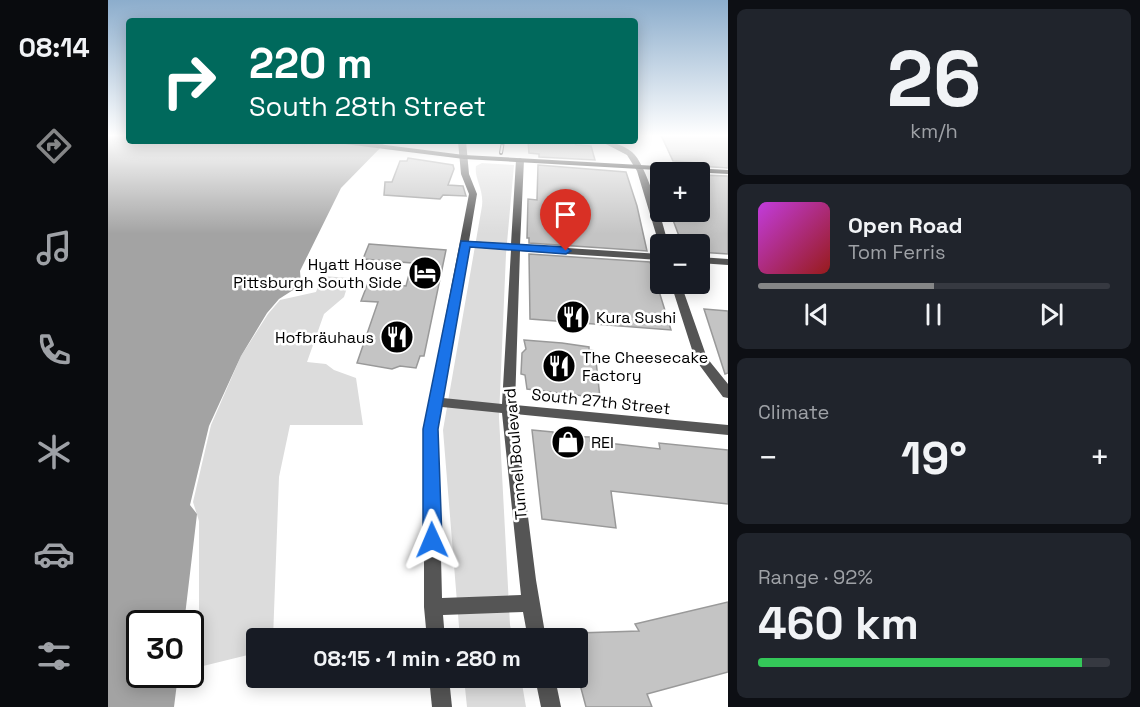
<!DOCTYPE html>
<html lang="en">
<head>
<meta charset="utf-8">
<style>
  body { margin:0; font-family:"Space Grotesk",sans-serif; background:#20242c; color:#f1f3f6; height:100vh; display:flex; flex-direction:column; font-size:22px; white-space:nowrap }
  * { box-sizing:border-box; margin:0 }
  p { font-size:20px; color:#9ea1a6 }
  .icon { flex:none; width:33px; height:33px; fill:none; stroke:currentColor; stroke-width:2; stroke-linecap:round; stroke-linejoin:round }
  .map { position:relative; flex:1; overflow:hidden }
  .side { display:flex; flex-direction:column; gap:9px; padding:9px; background:#0d0f14; width:412px }
  .side>* { flex:none }
  .banner { position:absolute; left:18px; top:18px; width:512px; height:126px; border-radius:6px; box-shadow:0 3px 15px #0003; background:#00695c; color:#fff; overflow:hidden }
  .fabs { position:absolute; left:542px; top:162px; display:grid; gap:12px }
  .fabs a { display:grid; place-items:center; width:60px; height:60px; border-radius:6px; background:#171b24; box-shadow:0 3px 15px #0003; font-size:30px }
  .speed { position:absolute; left:18px; top:610px; display:flex; gap:12px; font-size:30px; font-weight:700; text-align:center }
  .speed>* { display:grid; place-content:center; width:78px; height:78px; border-radius:50%; background:#171b24; box-shadow:0 3px 15px #0003; line-height:1 }
  .speed .limit { border:3px solid #111; border-radius:9px; background:#fff; color:#111 }
  .pin { position:absolute; display:grid; place-items:center; width:51px; height:51px; color:#fff; margin:-62px -26px; border-radius:50% 50% 50% 0; rotate:-45deg; box-shadow:0 0 6px #0007 }
  .pin .icon { rotate:45deg }
  .me { position:absolute; width:66px; margin:-33px; rotate:359deg; stroke-linejoin:round; filter:drop-shadow(0 0 4px #0008) }
  .turn { display:flex; align-items:center; gap:21px; height:126px; padding:0 24px; font-size:27px }
  .turn .icon { width:78px; height:78px; stroke-width:2.5 }
  .turn b { display:block; font-size:42px; line-height:51px }
  .big { font-size:45px; font-weight:700; line-height:1.1 }
  .side .widget { flex:1; display:flex; flex-direction:column; justify-content:center; gap:9px; min-width:0; padding:0 21px; border-radius:9px; background:#20242c }
  .side .dial { align-items:center; gap:0 }
  .dial b { font-size:78px; line-height:1 }
  .song { display:flex; align-items:center; gap:18px }
  .cover { width:72px; height:72px; border-radius:9px; background:linear-gradient(135deg,hsl(290 70% 55%),hsl(0 70% 35%)) }
  .played { height:6px; border-radius:3px; background:linear-gradient(90deg,#858687 50%,#363941 50%) }
  .keys { display:flex; justify-content:space-around; direction:ltr }
  .heat { display:flex; justify-content:space-between; align-items:center; font-size:33px; direction:ltr }
  .charge { height:9px; border-radius:4px; background:linear-gradient(90deg,#34c759 92%,#363941 0) }
  .trip { position:absolute; left:138px; top:628px; width:342px; height:60px; border-radius:6px; background:#171b24; box-shadow:0 3px 15px #0003; font-weight:700; line-height:60px; text-align:center }
  main { display:flex; flex:1; min-height:0 }
  .menu { display:flex; flex-direction:column; width:108px; justify-content:space-around; align-items:center; background:#090b0e; color:#9ea1a6 }
  .menu .icon { width:42px; height:42px }
  .menu .selected { color:#858687 }
  .menu b { font-size:27px; color:#f1f3f6 }
  .map>svg:first-child { display:block }
  .green { fill:#dcdcdc }
  .water { fill:#a3a3a3 }
  .building { fill:#c4c4c4; stroke:#999; stroke-width:1.5 }
  .lines { fill:none; stroke-linecap:round; stroke-linejoin:round }
  .minor { fill:#555; fill-rule:evenodd }
  .secondary { fill:#222; fill-rule:evenodd }
  .rail-casing { stroke:#000; stroke-width:4 }
  .rail { stroke:#fff; stroke-width:2; stroke-dasharray:8; stroke-linecap:butt }
  .route { fill:#1a73e8; stroke:#114b97; stroke-width:1.5 }
  .labels { text-anchor:middle; stroke-width:5; stroke-linejoin:round; paint-order:stroke }
  .poi-label { font-size:16px; fill:#000; stroke:#fff; text-anchor:start }
  .street-label { font-size:16px; fill:#000; stroke:#fff }
</style>
</head>
<body>
<main>
<nav class="menu">
<b>08:14</b>
<svg class="icon selected" aria-label="directions" viewBox="0 0 24 24"><path d="M12 3l9 9-9 9-9-9zM9 14v-3h6M13 9l2 2-2 2"/></svg>
<svg class="icon" aria-label="music" viewBox="0 0 24 24"><path d="M9 18V5l10-2v13"/><circle cx="6" cy="18" r="3"/><circle cx="16" cy="16" r="3"/></svg>
<svg class="icon" aria-label="phone" viewBox="0 0 24 24"><path d="M5 4h4l2 5-3 2q2 4 5 5l2-3 5 2v4C11 20 4 13 5 4z"/></svg>
<svg class="icon" aria-label="climate" viewBox="0 0 24 24"><path d="M12 3v18M4 7l16 10M4 17L20 7"/></svg>
<svg class="icon" aria-label="car" viewBox="0 0 24 24"><path d="M5 17H2v-5l4-1 3-4h7l3 4 3 1v5h-3M9 17h6M6 11h13"/><circle cx="7" cy="17" r="2"/><circle cx="17" cy="17" r="2"/></svg>
<svg class="icon" aria-label="filters" viewBox="0 0 24 24"><path d="M4 7h16M4 17h16"/><circle cx="9" cy="7" r="2"/><circle cx="15" cy="17" r="2"/></svg>
</nav>
<div class="map">
<svg width="620" height="707" viewBox="0 0 620 707">
  <rect width="100%" height="100%" fill="#fff"/>
  <g class="green">
    <path d="M374,163L406,165L398,254L391,417L402,625L405,639H352L335,430L374,206C376,188 366,179 368,166Z"/>
    <polygon points="214,276 242,278 236,297 216,314 199,362 218,364 226,370 248,378 255,425 182,425 171,477 165,639 148,639 148,653 91,667 91,521 85,502 103,425 133,356 160,314 172,300 208,292"/>
    <polygon points="356,678 413,678 418,707 359,707"/>
  </g>
  <polygon class="water" points="0,135 21,135 21,141 279,141 233,188 192,271 193,285 171,299 159,313 133,356 101,426 82,505 89,514 76,624 32,624 32,675 70,675 66,707 0,707"/>
  <g class="building">
    <polygon points="553,135 620,135 620,168 591,166 591,163 565,161"/>
    <polygon points="420,141 467,141 468,145 483,146 487,160 431,157 431,154 421,153"/>
    <polygon points="300,158 345,165 346,169 340,185 355,186 358,196 335,195 332,199 276,195 277,182 284,182 292,161 299,161"/>
    <polygon points="430,165 518,172 529,206 539,251 421,243 421,238 419,238 420,199 429,200"/>
    <polygon points="591,175 620,176 620,254 591,252 591,244 574,244 562,212 591,212"/>
    <polygon points="261,244 338,250 316,356 312,356 308,368 292,366 284,369 249,363 270,302 253,301 260,283 298,286 304,263 255,259"/>
    <polygon points="421,254 542,262 563,330 422,319"/>
    <polygon points="596,309 620,311 620,373 617,374"/>
    <polygon points="416,340 454,343 481,347 481,350 487,351 492,398 419,389 417,375 413,374 414,353 418,349"/>
    <polygon points="424,430 445,432 446,436 482,437 482,441 552,449 551,443 620,450 620,504 503,491 508,528 434,519"/>
    <polygon points="620,602 620,672 539,694 544,707 478,707 470,677 470,633 531,631 527,624"/>
  </g>
  <g class="lines">
    <g class="minor">
      <path d="M350,141H358L361,174L369,194L361,241L403,244L408,160L412,158L416,160L412,245L552,254V260L412,251L407,405L620,425V435L407,414L428,580L438,639H420L415,612L335,615L337,639H319L316,607V429L361,194L353,174ZM360,247L403,250L394,404L335,398ZM334,407L394,413L413,595L334,598L330,429Z"/>
      <path d="M492,141C503,141 515,145 524,152C538,163 556,226 560,244H551L529,171L519,155Z"/>
      <polygon points="591,257 620,259 620,265 591,263"/>
      <polygon points="563,284 573,284 599,358 620,384 620,398 615,397 587,359"/>
      <polygon points="321,678 341,678 344,707 324,707"/>
      <polygon points="427,678 447,678 453,707 433,707"/>
    </g>
    <polygon class="secondary" points="225,141 246,141 356,155 620,170 620,174 356,159 229,143"/>
    <defs>
      <polyline id="rail" points="393,153 395,141"/>
    </defs>
    <use href="#rail" class="rail-casing"/>
    <use href="#rail" class="rail"/>
  </g>
  <linearGradient id="sky" x2="0" y2="1"><stop stop-color="#8cadcc"/><stop offset="0.58" stop-color="#fff"/><stop offset="1" stop-color="#fff" stop-opacity="0"/></linearGradient>
  <rect width="620" height="234" fill="url(#sky)"/>
  <polygon class="route" points="353,241 458,247 463,251 458,254 362,247 330,429 334,540 331,546 324,548 318,546 315,540 315,429"/>
  <defs>
    <symbol id="hotel-disc" viewBox="-11 -11 22 22"><circle r="9.5" fill="#000" stroke="#fff"/><path d="M-6-4.5h1.5V1H6V5H4.5V3h-9V5H-6ZM-4 0a1.8 1.8 0 1 1 3.6 0ZM.5 0V-2.5h3Q6-2.5 6 0Z" fill="#fff"/></symbol>
    <symbol id="restaurant-disc" viewBox="-11 -11 22 22"><circle r="9.5" fill="#000" stroke="#fff"/><path d="M-5-6h1v4h1v-4h1v4h1v-4h1v5L-1.5 .5V6h-2V.5L-5-1ZM5-6V6H3V1.5H1.5Q1.5-4 5-6Z" fill="#fff"/></symbol>
    <symbol id="shop-disc" viewBox="-11 -11 22 22"><circle r="9.5" fill="#000" stroke="#fff"/><path d="M-5-2.5h2.3a2.7 3.5 0 0 1 5.4 0H5L5.5 6h-11ZM-1.5-2.5h3a1.5 2.3 0 0 0-3 0Z" fill="#fff"/></symbol>
  </defs>
  <g fill-rule="evenodd">
    <use href="#hotel-disc" x="298" y="254" width="38" height="38"/>
    <use href="#restaurant-disc" x="446" y="298" width="38" height="38"/>
    <use href="#restaurant-disc" x="270" y="318" width="38" height="38"/>
    <use href="#restaurant-disc" x="432" y="347" width="38" height="38"/>
    <use href="#shop-disc" x="441" y="423" width="38" height="38"/>
  </g>
  <g class="labels">
    <g class="poi-label">
      <text x="294" y="270" text-anchor="end">Hyatt House<tspan x="294" dy="18">Pittsburgh South Side</tspan></text>
      <text x="488" y="323">Kura Sushi</text>
      <text x="266" y="343" text-anchor="end">Hofbräuhaus</text>
      <text x="474" y="363">The Cheesecake<tspan x="474" dy="18">Factory</tspan></text>
      <text x="483" y="448">REI</text>
    </g>
    <g class="street-label">
      <text transform="translate(493 401) rotate(6)" y="6">South 27th Street</text>
      <text transform="translate(407 454) rotate(-95)" y="6">Tunnel Boulevard</text>
    </g>
  </g>
</svg>
<div class="fabs">
<a>+</a>
<a>−</a>
</div>
<div class="speed"><div class="limit">30</div></div>
<div class="pin" style="left:458px;top:251px;background:#d93025"><svg class="icon" aria-label="arrive" viewBox="0 0 24 24"><path d="M6 21V4h12l-3 4 3 4H6"/></svg></div>
<svg class="me" style="left:324px;top:540px" viewBox="-20 -20 40 40"><path d="M0-17L14 15 0 8-14 15z" fill="#1a73e8" stroke="#fff" stroke-width="4"/></svg>
<div class="trip">08:15 · 1 min · 280 m</div>
<div class="banner">
<div class="turn"><svg class="icon" aria-label="right" viewBox="0 0 24 24"><path d="M7 20v-9h11M14 6l5 5-5 5"/></svg><div><b>220 m</b>South 28th Street</div></div>
</div>
</div>
<section class="side">
<div class="widget dial"><b>26</b><p>km/h</p></div>
<div class="widget">
<div class="song"><i class="cover"></i><div><b>Open Road</b><p>Tom Ferris</p></div></div>
<div class="played"></div>
<div class="keys"><svg class="icon" aria-label="previous" viewBox="0 0 24 24"><path d="M18 5L8 12l10 7zM5 5v14"/></svg><svg class="icon" aria-label="pause" viewBox="0 0 24 24"><path d="M8 5v14M16 5v14"/></svg><svg class="icon" aria-label="next" viewBox="0 0 24 24"><path d="M6 5l10 7-10 7zM19 5v14"/></svg></div>
</div>
<div class="widget"><p>Climate</p>
<div class="heat"><a>−</a><b class="big">19°</b><a>+</a></div>
</div>
<div class="widget"><p>Range · 92%</p><b class="big">460 km</b><div class="charge"></div></div>
</section>
</main>
</body>
</html>
